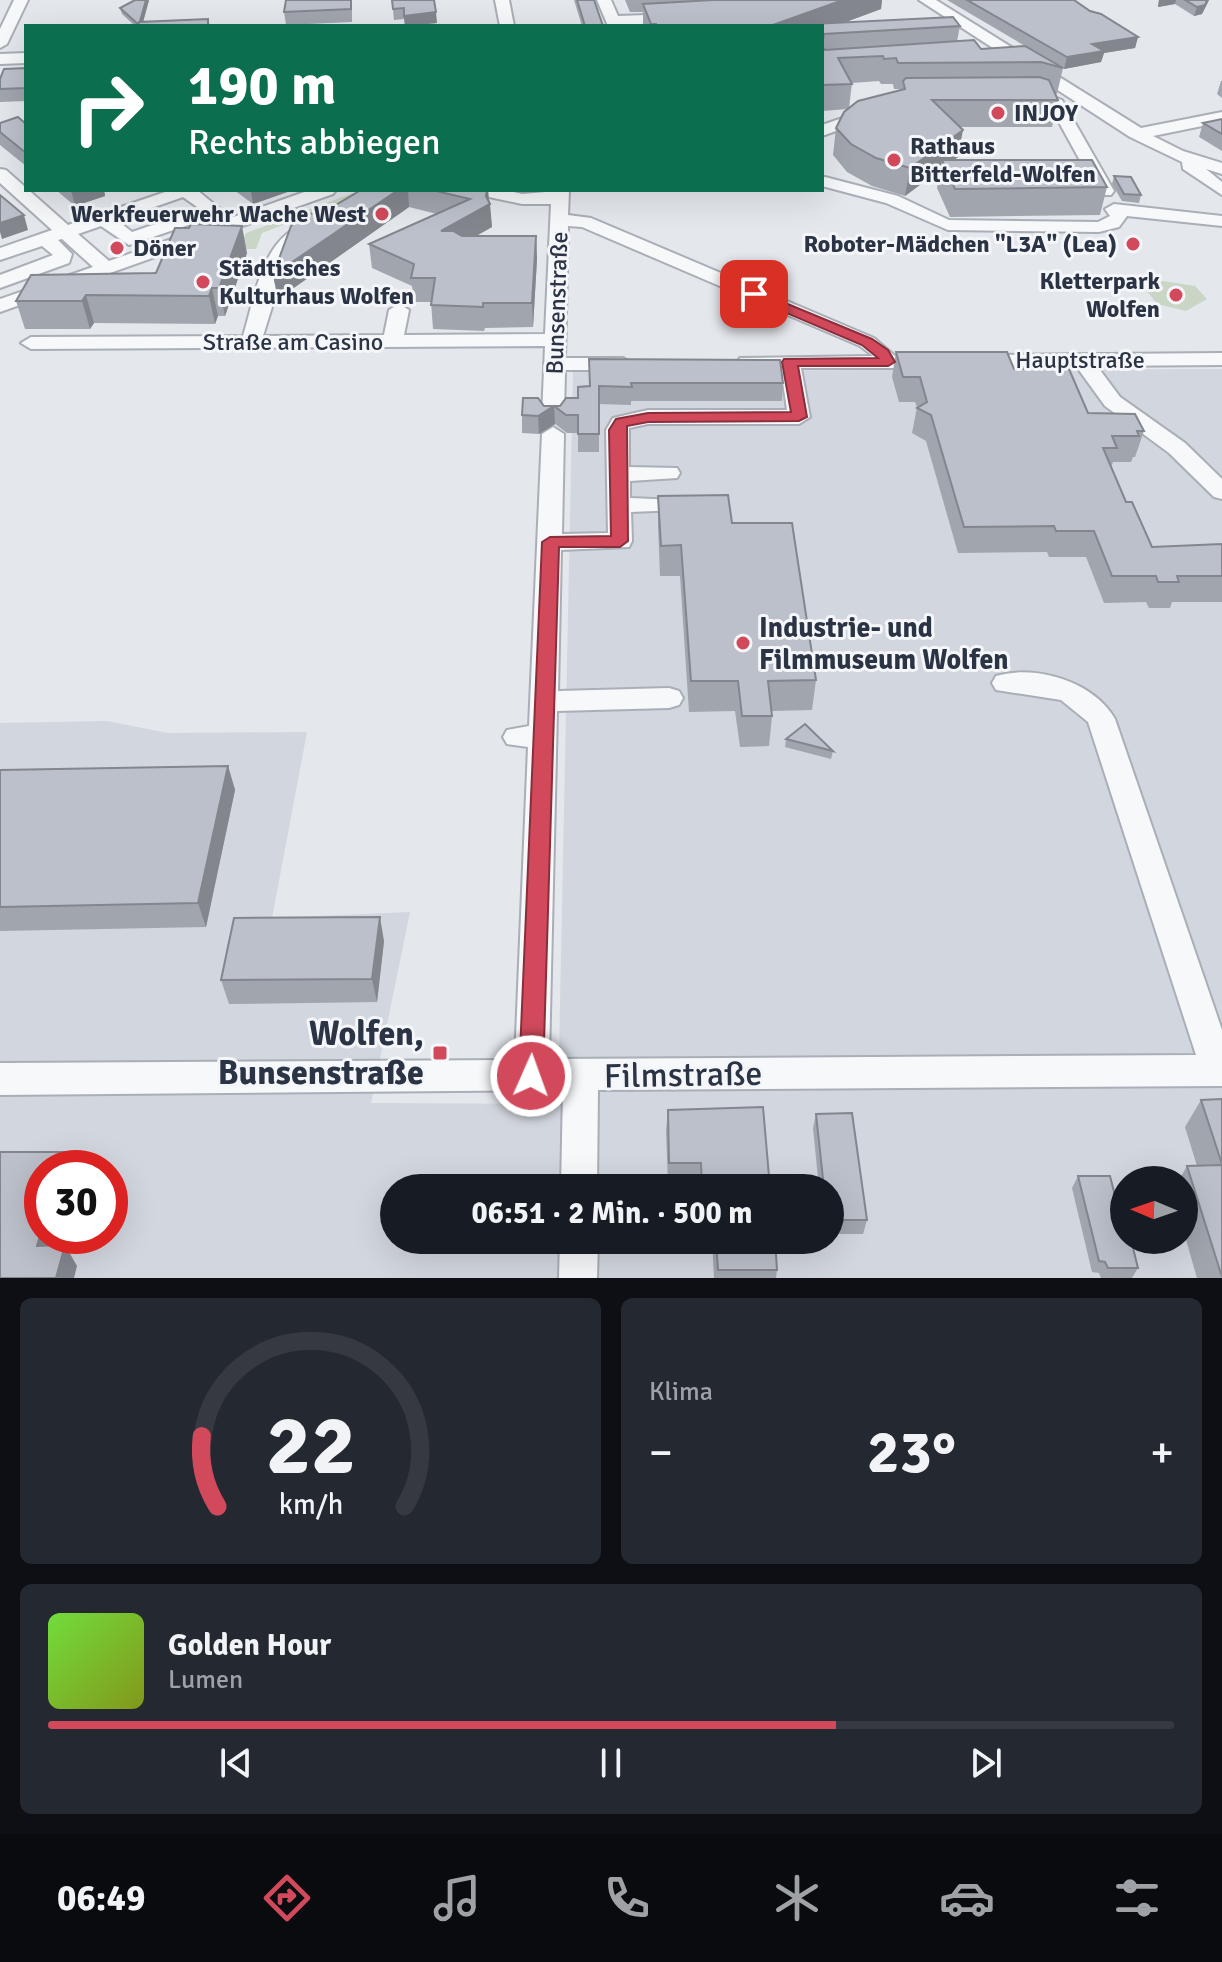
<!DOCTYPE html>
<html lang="de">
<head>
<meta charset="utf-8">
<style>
  body { margin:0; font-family:Signika,sans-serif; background:#242831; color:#f1f3f6; height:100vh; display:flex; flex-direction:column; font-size:30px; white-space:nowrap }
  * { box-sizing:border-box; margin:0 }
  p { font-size:26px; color:#9ea1a6 }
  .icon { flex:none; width:44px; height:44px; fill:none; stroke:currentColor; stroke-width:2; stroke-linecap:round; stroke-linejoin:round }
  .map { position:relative; height:1278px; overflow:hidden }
  .sheet { display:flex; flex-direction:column; gap:20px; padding:20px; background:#0d0f14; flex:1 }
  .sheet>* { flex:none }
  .top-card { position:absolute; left:24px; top:24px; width:800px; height:168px; border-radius:0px; box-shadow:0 8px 32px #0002; background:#0b6e4f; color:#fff; overflow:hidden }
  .needle { width:52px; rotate:272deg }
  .fabs { position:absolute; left:1110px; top:1166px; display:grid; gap:16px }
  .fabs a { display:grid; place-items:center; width:88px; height:88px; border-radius:50%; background:#171b24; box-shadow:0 8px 32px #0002; font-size:40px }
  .speed { position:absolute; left:24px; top:1150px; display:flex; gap:16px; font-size:40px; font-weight:700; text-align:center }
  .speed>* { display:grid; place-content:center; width:104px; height:104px; border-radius:50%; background:#171b24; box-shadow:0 8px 32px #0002; line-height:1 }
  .speed .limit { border:12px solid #d22; background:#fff; color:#111 }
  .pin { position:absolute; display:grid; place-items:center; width:68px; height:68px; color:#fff; margin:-34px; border-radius:16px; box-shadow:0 4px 12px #0006 }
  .me { position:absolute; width:88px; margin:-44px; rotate:2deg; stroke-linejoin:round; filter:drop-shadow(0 0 6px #0008) }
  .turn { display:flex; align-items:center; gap:28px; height:168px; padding:0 32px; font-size:36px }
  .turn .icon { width:104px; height:104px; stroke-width:2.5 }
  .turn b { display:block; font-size:56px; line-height:68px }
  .big { font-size:60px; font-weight:700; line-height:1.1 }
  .sheet .widget { flex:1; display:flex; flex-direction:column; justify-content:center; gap:12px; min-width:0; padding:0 28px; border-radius:12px; background:#242831 }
  .sheet .dial { align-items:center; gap:0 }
  .dial svg { height:208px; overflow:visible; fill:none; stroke:#363941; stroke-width:7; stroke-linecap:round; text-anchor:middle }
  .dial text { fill:#f1f3f6; stroke:none }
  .song { display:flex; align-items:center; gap:24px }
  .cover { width:96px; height:96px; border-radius:12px; background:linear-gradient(135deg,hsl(100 70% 55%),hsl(70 70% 35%)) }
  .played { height:8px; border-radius:4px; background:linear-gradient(90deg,#d1495b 70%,#363941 70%) }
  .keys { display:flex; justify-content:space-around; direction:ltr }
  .heat { display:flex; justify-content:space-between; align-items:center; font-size:44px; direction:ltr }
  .sheet .tiles { flex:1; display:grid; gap:20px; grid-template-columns:1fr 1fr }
  .widget:last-child { grid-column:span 2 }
  .trip { position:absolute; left:380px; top:1174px; width:464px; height:80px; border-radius:40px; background:#171b24; box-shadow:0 8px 32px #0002; font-weight:700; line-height:80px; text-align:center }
  .tabs { display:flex; height:128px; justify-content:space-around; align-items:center; background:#090b0e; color:#9ea1a6 }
  .tabs .icon { width:56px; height:56px }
  .tabs .selected { color:#d1495b }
  .tabs b { font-size:36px; color:#f1f3f6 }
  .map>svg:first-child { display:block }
  .built { fill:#d2d6de; fill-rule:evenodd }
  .green { fill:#c9d6c5 }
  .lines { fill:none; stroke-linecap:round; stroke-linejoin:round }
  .minor-casing { stroke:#a9aeb7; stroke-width:4 }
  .minor { fill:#f7f8fa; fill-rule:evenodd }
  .wall { fill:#a1a5ae; fill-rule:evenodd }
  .shaded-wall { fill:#83868d }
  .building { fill:#bbc0ca; stroke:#83868d; stroke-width:2 }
  .route { fill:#d1495b; stroke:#882f3b; stroke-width:2 }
  .poi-dot { fill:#d1495b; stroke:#f4f6f9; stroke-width:3 }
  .labels { text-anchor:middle; stroke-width:6; stroke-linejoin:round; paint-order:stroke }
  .far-poi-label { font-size:24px; font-weight:bold; fill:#2b3445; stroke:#f4f6f9; text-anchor:start }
  .far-street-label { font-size:24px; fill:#2b3445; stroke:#f4f6f9 }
  .poi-label { font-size:28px; font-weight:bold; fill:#2b3445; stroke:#f4f6f9; text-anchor:start }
  .near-poi-label { font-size:34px; font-weight:bold; fill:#2b3445; stroke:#f4f6f9; text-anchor:end }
  .near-street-label { font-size:34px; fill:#2b3445; stroke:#f4f6f9 }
</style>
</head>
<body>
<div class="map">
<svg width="1222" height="1278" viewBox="0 0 1222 1278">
  <rect width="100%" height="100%" fill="#e4e7ec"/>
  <path class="built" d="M1222,369V1278H0V723L107,721L168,733L307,732L272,918L410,912L371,1103L558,1104L573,371ZM42,1168H110V1236H42ZM1124,1180H1184V1240H1124ZM394,1188H830V1240H394Z"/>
  <g class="green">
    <polygon points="361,190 373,190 262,233 256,249 239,249 246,233"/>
    <polygon points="1163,281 1195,286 1207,299 1186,311 1157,304 1146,290"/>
  </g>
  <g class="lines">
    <defs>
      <g id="minor">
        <polygon points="14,0 28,0 7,44 0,48 0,29"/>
        <polygon points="495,0 509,0 514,26 500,26"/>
        <polygon points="597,0 611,0 618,16 676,14 683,18 676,22 608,26"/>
        <polygon points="919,0 936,0 1141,128 1222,112 1222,122 1153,136 1183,151 1222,163 1222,174 1206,169 1222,182 1222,195 1183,169 1182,162 1130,137"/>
        <polygon points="26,53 26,63 0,64 0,54"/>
        <polygon points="1036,90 1062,100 1114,191 1111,195 1099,195 1050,106 1018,95 1020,92"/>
        <polygon points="869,109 875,111 875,117 822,136 822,125"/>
        <path d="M0,169L6,170L68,225L171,190H197L220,209L215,216L129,245L101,226L78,234L109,261L310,190H336L333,194L0,312V299L93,267L62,239L58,240L72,254L69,263L0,288V275L53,255L42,246L0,260V248L52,230L0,183ZM183,197L200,209L132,232L117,220Z"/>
        <polygon points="825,177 898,196 949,220 1098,222 1110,216 1105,209 1114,204 1222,216 1222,226 1127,216 1119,227 1099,232 948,230 886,203 822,186 822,178"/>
        <path d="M472,190H505L522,194L569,190L568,215L591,218L874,338L895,356H927L937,362L927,368H801L810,417L799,424H648L629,428V467L677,468L680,473L677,478L630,481V498L678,500L682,505L678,510L631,512L632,541L629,547L561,550L558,691L669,688L679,691L683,698L679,705L669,708L557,711L549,1059L1196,1055L1088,722L1061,700L996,690L992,683L996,676C1036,664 1094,682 1115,719L1222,1030V1086L598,1090L597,1188H561L563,1090L0,1095V1063L515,1060L528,747L507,744L503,737L507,730L529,726L542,434L553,427L564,434L562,534L608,533L606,430L613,418L648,410H787L781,368L740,366L737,362L740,358L873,356L860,346L582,227L568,226L565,358H623L633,364L623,370H565L564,416L553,423L542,416L545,346L31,349L21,343L31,337L243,336C256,294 262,234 311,222L320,227L302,237L289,252L263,336L384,335L389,310L399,304L409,310L404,335L545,334L551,204H522L475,194Z"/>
        <polygon points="1222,353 1222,365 1097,366 1120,397 1185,443 1222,479 1222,499 1214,497 1169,453 1105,406 1076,366 975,367 965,361 975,355"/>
        <polygon points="560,1240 598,1240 597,1278 559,1278"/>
      </g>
    </defs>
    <use href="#minor" class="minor-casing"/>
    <use href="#minor" class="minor"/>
  </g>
  <g class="wall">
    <polygon points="135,0 149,0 143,22 208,19 210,26 135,26 122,14 120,8"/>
    <polygon points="352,0 352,22 286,25 284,12"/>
    <polygon points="392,0 437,23 405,26 404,19 394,20"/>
    <polygon points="574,0 594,0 603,26 582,26"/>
    <path d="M625,0H882L881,9L845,22L960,26L957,41L981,49L1025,46L1063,68L1057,94L1055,93L1058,100L1052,127H959L958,157L954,160L1107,187L1100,215L950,217L937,188L940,170L905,196L872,186L847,172L833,155L836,128L848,109L822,111V26H643V12H630ZM879,81L881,84H893L894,89H902L901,90L849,108L852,83Z"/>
    <polygon points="947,0 1074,0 1090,11 1138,37 1135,48 1104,53 1101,62 1064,69"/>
    <polygon points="1159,0 1209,0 1202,14 1194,16 1175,4 1158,7"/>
    <polygon points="26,68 26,101 0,102 0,79"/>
    <polygon points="1221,81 1222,81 1222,98 1217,94"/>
    <polygon points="1222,119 1222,151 1199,137 1203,123"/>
    <polygon points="0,123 26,124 26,166 0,145"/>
    <polygon points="1114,176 1141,195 1139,203 1122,201 1112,184"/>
    <polygon points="56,190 104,190 105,196 75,206"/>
    <polygon points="234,190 293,190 253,204"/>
    <polygon points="361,190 488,190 492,227 475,236 536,236 537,259 533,327 485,328 484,331 433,329 431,302 414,302 412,286 372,268 369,244 437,214 409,207 278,299 273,275 319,215"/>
    <polygon points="247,253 225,316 218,316 215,324 94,323 90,329 25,329 16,301"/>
    <polygon points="896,352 1014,369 1088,413 1144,431 1135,457 1133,457 1131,462 1113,462 1111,467 1126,502 1152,547 1222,544 1222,602 1172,602 1170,608 1149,608 1146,602 1104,603 1086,557 1049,557 1047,552 958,553 926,441 912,433 917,407 915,402 899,402 892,377"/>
    <polygon points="589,359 783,383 782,401 631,401 631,405 599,404 599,452 578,452 578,433 567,433 555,424 539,434 522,433 522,415 544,406 560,406 578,398 590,386"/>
    <polygon points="658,496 732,523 816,680 812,710 772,711 772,716 769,746 740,747 735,711 689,712 680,576 660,576 658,526"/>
    <polygon points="786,739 833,751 831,759 785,747"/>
    <polygon points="228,766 235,790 206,927 0,931 0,770"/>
    <polygon points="384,941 377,1002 229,1004 221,980"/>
    <polygon points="1222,1099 1222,1278 1197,1278 1184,1233 1184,1180 1179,1180 1187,1166 1197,1166 1185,1127 1201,1100"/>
    <polygon points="668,1110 770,1188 699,1188 699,1183 668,1184 666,1131"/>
    <polygon points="816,1114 867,1220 863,1234 830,1234 830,1188 819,1188 813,1128"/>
    <polygon points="1078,1176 1124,1231 1138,1268 1132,1278 1101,1278 1099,1273 1092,1272 1072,1188"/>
    <polygon points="712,1240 775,1240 777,1270 776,1278 714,1278"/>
  </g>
  <g class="shaded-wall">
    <polygon points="146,0 149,0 142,26 139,26"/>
    <polygon points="843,0 882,0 881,9 822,31 770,26"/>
    <polygon points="1159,0 1176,0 1175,4 1158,7"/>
    <polygon points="1207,0 1209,0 1202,14 1194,16 1197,7"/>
    <polygon points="436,12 437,23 405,26 404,16"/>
    <polygon points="1138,37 1135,48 1104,53 1101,62 1064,69 1067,57 1092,44"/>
    <polygon points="963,130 958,157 945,167 942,160 940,170 905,196 910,168"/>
    <polygon points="71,190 104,190 105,196 75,206"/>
    <polygon points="254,190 293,190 253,204 251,191"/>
    <polygon points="398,190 408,190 409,207 278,299 273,275"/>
    <polygon points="487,190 488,190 489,205 490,204 492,227 443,255 441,231 486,196"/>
    <polygon points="24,215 28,230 2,239 0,232 0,223"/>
    <polygon points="242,226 247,253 225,316 219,288"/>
    <polygon points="536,236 537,259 533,327 532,303"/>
    <polygon points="212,288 218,316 215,324 209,296"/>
    <polygon points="86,295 94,323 90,329 82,301"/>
    <polygon points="554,406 555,424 539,434 538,416"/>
    <polygon points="228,766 235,790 206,927 198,903"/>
    <polygon points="380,917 384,941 377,1002 372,979"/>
    <polygon points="64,1152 73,1168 60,1168"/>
    <polygon points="42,1229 42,1236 59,1236 51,1267 37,1246"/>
    <polygon points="65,1245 77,1266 74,1278 56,1278"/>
  </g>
  <g class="building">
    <polygon points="135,0 146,0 139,25 120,8"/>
    <polygon points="286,0 351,0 351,9 284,12"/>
    <polygon points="392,0 434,0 436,12 404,16 404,8 393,9"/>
    <polygon points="577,0 594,0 603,26 585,26"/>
    <polygon points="713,0 843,0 770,26 657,26 656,24 651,24 643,4"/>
    <polygon points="967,0 1074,0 1090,11 1101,14 1138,37 1092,44 1104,51 1067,57"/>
    <polygon points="1185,0 1207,0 1205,5 1197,7"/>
    <polygon points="953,17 960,26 824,34 822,45 822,26 772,26"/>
    <polygon points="208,19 208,26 138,26 139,22"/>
    <polygon points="974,40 981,49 1025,46 1063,68 1041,62 898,63 896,58 884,59 883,56 838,58 852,84 822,85 822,47 825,50"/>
    <polygon points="26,68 26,88 0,89 0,79 4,69"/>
    <polygon points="1039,77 1049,80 1058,100 932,100 963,130 910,168 876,158 851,144 836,128 844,112 858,101 905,89 903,81 906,78"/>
    <polygon points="18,117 26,124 26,153 0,132 0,123"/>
    <polygon points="1222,119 1222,134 1203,123"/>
    <polygon points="942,160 1092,160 1107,187 955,189"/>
    <polygon points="1114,176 1131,177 1141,195 1124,194"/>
    <polygon points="361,190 398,190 273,275 291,226 300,216 308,213 319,215"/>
    <polygon points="432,190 487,190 486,196 490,204 441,231 453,231 462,236 536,236 532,303 483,303 483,307 431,305 435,278 411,278 414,264 369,244 470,199"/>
    <polygon points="0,195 24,215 0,223"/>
    <polygon points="191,224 242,226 219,288 212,288 209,296 86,295 82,301 16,301 31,275 156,273 175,228 189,228"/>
    <polygon points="896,352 1007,352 1014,369 1069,369 1088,413 1135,414 1144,431 1137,431 1139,436 1112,436 1117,448 1103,448 1126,502 1132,502 1152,547 1222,544 1222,576 1177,576 1179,582 1158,582 1156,576 1112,576 1094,531 1056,531 1054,526 964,527 931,415 917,408 927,402 920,377 903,377"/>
    <polygon points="589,359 780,360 783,383 631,383 632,387 599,386 599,434 578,434 578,415 566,415 554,406 538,416 522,415 523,398 538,398 544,406 560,406 566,398 578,398 578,387 590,386"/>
    <polygon points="728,495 732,523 792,523 816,680 768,681 772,716 742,716 738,681 691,681 681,545 661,546 658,496"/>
    <polygon points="805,724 833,751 786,739"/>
    <polygon points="228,766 198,903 0,907 0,770"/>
    <polygon points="380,917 372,979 221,980 234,918"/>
    <polygon points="1222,1099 1222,1164 1201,1100"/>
    <polygon points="763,1107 770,1188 702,1188 701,1163 669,1163 668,1110"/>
    <polygon points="852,1113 867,1220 830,1220 830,1188 824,1188 816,1114"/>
    <polygon points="0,1152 64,1152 60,1168 42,1168 42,1229 37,1246 65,1245 56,1278 0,1278"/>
    <polygon points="1222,1165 1222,1277 1187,1166"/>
    <polygon points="1078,1176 1110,1176 1124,1231 1124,1240 1131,1240 1138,1268 1108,1268 1105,1262 1099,1261"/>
    <polygon points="716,1240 775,1240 777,1270 718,1270"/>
  </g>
  <polygon class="route" points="754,290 872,339 888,350 895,362 888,366 798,366 807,417 799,421 648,422 627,426 628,541 620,547 559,547 543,1076 539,1083 531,1087 522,1083 519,1076 542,542 550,537 611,536 609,430 616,419 648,413 791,412 782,362 784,359 878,358 862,345 749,297 747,294"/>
  <g class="poi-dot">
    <circle cx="998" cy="113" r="8"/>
    <circle cx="894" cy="160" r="8"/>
    <circle cx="382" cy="214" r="8"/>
    <circle cx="1133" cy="244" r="8"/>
    <circle cx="117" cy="248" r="8"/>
    <circle cx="203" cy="282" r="8"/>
    <circle cx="1176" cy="295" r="8"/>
    <circle cx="743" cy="643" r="8"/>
    <rect x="432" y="1045" width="16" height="16" rx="4"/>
  </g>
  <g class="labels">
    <g class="far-poi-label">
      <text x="1014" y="121">INJOY</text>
      <text x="910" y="154">Rathaus<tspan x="910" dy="28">Bitterfeld-Wolfen</tspan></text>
      <text x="366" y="222" text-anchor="end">Werkfeuerwehr Wache West</text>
      <text x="1117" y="252" text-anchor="end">Roboter-Mädchen "L3A" (Lea)</text>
      <text x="133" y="256">Döner</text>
      <text x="219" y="276">Städtisches<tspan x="219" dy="28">Kulturhaus Wolfen</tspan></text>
      <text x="1160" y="289" text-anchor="end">Kletterpark<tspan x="1160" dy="28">Wolfen</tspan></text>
    </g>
    <g class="far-street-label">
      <text transform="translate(557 303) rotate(-88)" y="8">Bunsenstraße</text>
      <text x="293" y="350">Straße am Casino</text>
      <text x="1080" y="368">Hauptstraße</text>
    </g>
    <g class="poi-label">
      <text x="759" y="637">Industrie- und<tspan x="759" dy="32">Filmmuseum Wolfen</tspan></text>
    </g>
    <g class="near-poi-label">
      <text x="424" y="1045">Wolfen,<tspan x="424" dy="39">Bunsenstraße</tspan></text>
    </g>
    <g class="near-street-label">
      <text transform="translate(683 1074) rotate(-1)" y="12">Filmstraße</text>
    </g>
  </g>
</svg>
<div class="fabs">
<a><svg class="needle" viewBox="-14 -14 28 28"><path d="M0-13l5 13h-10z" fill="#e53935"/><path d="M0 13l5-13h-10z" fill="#9ea1a6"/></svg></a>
</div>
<div class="speed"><div class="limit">30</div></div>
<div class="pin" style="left:754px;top:294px;background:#d93025"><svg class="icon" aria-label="arrive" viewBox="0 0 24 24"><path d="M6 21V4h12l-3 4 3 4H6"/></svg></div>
<svg class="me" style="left:531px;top:1076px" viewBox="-20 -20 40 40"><circle r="17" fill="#d1495b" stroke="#fff" stroke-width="3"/><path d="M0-11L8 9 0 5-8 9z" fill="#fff"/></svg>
<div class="trip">06:51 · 2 Min. · 500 m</div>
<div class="top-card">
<div class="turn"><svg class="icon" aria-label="right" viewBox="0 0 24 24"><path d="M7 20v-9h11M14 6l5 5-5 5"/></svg><div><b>190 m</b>Rechts abbiegen</div></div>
</div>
</div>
<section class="sheet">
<div class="tiles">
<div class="widget dial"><svg viewBox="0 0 100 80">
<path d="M14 69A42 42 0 1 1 86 69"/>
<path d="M14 69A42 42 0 0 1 8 42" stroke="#d1495b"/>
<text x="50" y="56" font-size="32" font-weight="700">22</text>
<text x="50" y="72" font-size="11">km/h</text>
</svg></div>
<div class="widget"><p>Klima</p>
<div class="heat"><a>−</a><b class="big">23°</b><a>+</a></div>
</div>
<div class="widget">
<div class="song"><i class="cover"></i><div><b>Golden Hour</b><p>Lumen</p></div></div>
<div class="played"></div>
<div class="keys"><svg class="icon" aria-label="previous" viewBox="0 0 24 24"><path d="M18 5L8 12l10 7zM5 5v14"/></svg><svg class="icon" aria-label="pause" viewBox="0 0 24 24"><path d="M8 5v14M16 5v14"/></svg><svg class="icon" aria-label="next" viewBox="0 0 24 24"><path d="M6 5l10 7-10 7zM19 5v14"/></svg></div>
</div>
</div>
</section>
<nav class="tabs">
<b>06:49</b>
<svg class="icon selected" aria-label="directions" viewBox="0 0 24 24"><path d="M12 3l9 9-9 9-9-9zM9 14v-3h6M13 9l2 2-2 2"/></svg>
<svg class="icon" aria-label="music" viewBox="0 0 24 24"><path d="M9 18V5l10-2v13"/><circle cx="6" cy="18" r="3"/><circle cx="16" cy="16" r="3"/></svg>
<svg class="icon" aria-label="phone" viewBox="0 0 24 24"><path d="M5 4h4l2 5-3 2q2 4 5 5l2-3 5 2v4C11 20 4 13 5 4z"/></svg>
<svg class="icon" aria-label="climate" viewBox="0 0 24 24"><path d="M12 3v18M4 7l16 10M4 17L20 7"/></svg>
<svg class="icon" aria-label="car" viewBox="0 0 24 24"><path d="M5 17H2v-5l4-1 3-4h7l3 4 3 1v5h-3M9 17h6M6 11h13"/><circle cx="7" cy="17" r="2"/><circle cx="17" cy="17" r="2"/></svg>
<svg class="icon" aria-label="filters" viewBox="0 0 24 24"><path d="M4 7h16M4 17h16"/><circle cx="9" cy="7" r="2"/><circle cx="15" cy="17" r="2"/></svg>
</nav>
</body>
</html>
